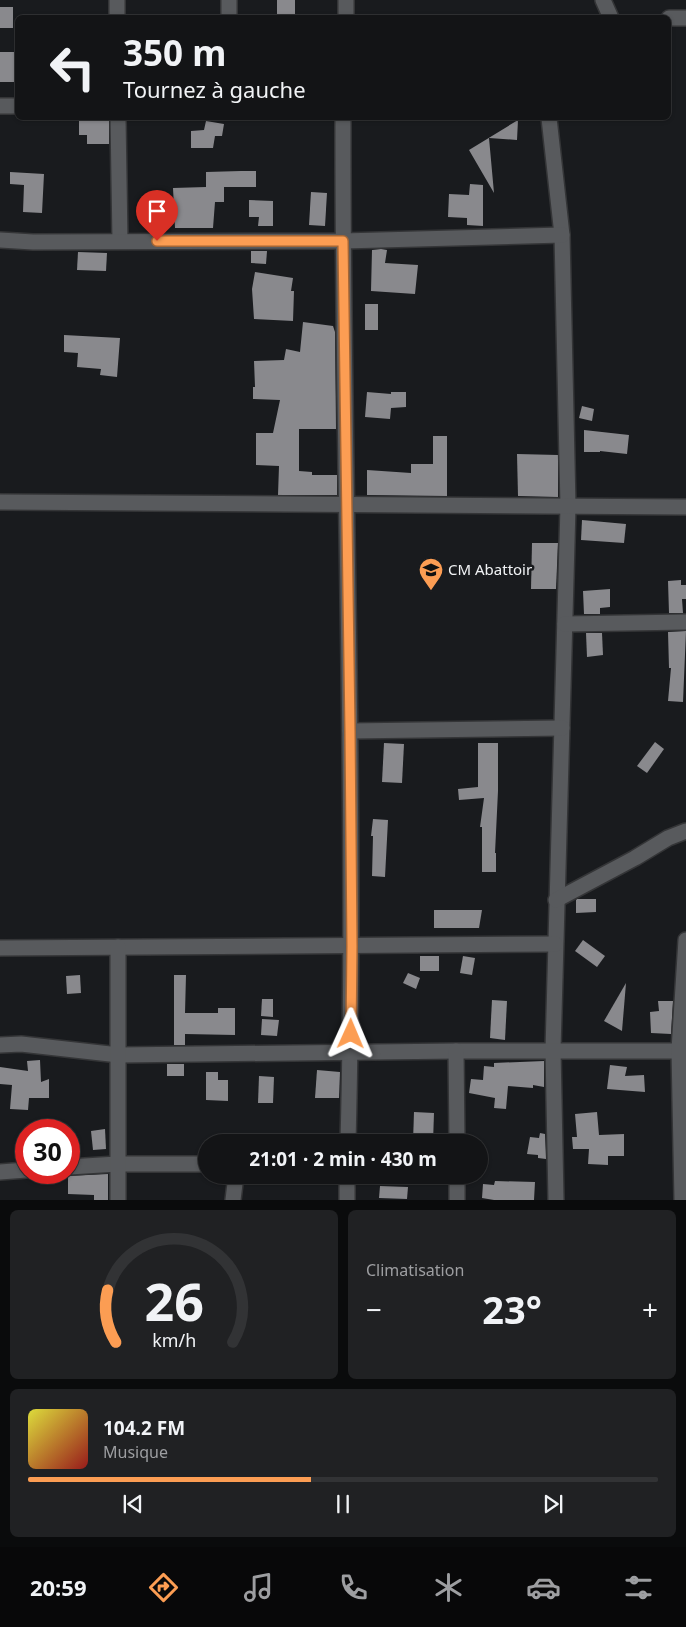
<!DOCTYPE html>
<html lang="fr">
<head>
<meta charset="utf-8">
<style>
  body { margin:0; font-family:"Noto Sans",sans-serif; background:#202123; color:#f1f3f6; height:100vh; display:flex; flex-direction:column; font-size:19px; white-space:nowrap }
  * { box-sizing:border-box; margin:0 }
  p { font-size:16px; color:#9d9ea1 }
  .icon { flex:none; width:28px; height:28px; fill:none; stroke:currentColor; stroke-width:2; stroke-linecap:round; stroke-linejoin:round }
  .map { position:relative; height:1200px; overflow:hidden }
  .panel { display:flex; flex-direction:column; gap:10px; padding:10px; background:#0a0b0c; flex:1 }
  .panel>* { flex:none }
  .banner { position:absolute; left:15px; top:15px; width:656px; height:105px; border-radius:8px; box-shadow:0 1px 4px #0004,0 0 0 1px #323335; background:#131416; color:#f1f3f6; overflow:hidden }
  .speed { position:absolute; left:15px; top:1119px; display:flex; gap:10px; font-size:25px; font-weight:700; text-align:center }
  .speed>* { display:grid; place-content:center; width:65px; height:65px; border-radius:50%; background:#131416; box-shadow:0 1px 4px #0004,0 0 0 1px #323335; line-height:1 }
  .speed .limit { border:8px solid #d22; background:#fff; color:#111 }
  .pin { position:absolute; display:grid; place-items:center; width:42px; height:42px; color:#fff; margin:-51px -21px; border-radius:50% 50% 50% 0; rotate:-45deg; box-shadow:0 0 5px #0007 }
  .pin .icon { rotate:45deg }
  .me { position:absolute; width:55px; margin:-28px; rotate:1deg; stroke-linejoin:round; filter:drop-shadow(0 0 4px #0008) }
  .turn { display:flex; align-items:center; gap:18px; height:105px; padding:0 25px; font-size:22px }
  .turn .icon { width:65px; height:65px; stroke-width:2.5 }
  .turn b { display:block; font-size:35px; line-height:42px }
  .big { font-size:38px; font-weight:700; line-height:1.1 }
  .panel .widget { flex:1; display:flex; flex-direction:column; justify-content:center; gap:8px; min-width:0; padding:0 18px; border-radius:8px; background:#202123 }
  .panel .dial { align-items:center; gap:0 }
  .dial svg { height:130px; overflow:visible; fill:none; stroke:#323335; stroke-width:7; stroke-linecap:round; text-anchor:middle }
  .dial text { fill:#f1f3f6; stroke:none }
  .song { display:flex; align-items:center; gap:15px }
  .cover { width:60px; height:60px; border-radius:8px; background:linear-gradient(135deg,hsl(60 70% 55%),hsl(0 70% 35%)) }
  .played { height:5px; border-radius:2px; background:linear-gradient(90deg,#fc9d53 45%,#323335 45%) }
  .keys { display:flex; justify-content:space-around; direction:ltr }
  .heat { display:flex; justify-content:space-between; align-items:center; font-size:28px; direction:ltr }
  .panel .tiles { flex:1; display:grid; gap:10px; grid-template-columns:1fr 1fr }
  .widget:last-child { grid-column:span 2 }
  .trip { position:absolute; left:198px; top:1134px; width:290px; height:50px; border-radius:25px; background:#131416; box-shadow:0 1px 4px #0004,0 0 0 1px #323335; font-weight:700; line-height:50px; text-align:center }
  .tabs { display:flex; height:80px; justify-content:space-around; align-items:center; background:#080809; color:#9d9ea1 }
  .tabs .icon { width:35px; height:35px }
  .tabs .active { color:#fc9d53 }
  .tabs b { font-size:22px; color:#f1f3f6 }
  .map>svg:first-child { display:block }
  .building { fill:#89898d }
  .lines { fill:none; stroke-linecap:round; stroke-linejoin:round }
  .minor-casing { stroke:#343537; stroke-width:18 }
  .minor { stroke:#585a5d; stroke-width:15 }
  .route-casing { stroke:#a46636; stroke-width:12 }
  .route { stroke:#fc9d53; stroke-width:9 }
  .labels { text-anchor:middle; stroke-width:5; stroke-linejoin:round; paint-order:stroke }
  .poi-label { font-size:15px; fill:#f1f3f5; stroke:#191b1e; text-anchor:start }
</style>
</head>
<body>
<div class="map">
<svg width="686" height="1200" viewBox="0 0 686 1200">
  <rect width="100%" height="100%" fill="#191b1e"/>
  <g class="building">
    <rect x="277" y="0" width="18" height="18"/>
    <rect x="0" y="7" width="13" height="21"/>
    <rect x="0" y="52" width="15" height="30"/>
    <polygon points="79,118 109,118 109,144 87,144 87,135 79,135"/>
    <polygon points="518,120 517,140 489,138 494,193 469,150"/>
    <polygon points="206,121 224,124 222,136 215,136 213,148 191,148 191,131 204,130"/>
    <polygon points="241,171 256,171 256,187 224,187 224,202 215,202 213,228 175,228 173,188 206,187 206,172"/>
    <polygon points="10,172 44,174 42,213 23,212 24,185 10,184"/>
    <polygon points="470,184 483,185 483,226 467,225 467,218 448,217 449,194 469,195"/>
    <polygon points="311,192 327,193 325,226 309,225"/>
    <polygon points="249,200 273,201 273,226 258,226 259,217 249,217"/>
    <polygon points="381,249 387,250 385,263 418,265 415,294 371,291 372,250"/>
    <polygon points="251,251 267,251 266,264 251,263"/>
    <polygon points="78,252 107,253 106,271 77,270"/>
    <polygon points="255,272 293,278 291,291 294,291 293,321 254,319 252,289"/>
    <rect x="365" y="304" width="13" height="26"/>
    <polygon points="303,322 333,326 335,332 336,429 299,429 299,471 312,472 312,475 337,475 337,495 278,495 279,466 256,465 256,433 273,433 280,400 253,399 253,387 255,387 254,361 284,360 286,349 300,352"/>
    <polygon points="64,335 120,338 117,377 100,375 101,369 77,367 78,353 64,352"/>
    <polygon points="367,392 391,394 391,392 406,392 406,407 391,408 390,419 365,417"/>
    <polygon points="582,406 594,409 592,421 579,418"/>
    <polygon points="584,430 629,435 627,454 600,451 600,452 584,452"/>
    <polygon points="433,436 447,436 447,496 367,495 367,470 411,473 411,464 433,464"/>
    <polygon points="517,454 558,455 558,497 518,496"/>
    <polygon points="582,520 626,524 624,543 581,540"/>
    <polygon points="532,543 558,543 556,589 531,589"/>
    <polygon points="681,580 681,585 686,585 686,599 682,599 683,613 669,613 668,581"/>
    <polygon points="610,589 610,607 600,608 600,614 584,614 583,591"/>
    <polygon points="686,631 683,702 668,701 671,668 669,668 668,632"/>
    <polygon points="586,633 602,633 603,655 587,657"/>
    <polygon points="655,742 664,749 647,773 637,766"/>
    <polygon points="384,743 404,744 402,783 382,782"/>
    <polygon points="478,743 498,743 498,791 495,853 496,853 496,872 482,872 482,827 480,827 484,798 459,800 458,789 478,787"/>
    <polygon points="373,819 388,820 385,877 372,876 373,836 371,836"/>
    <polygon points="577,899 596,899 596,912 576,913 576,900"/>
    <polygon points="434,910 482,910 479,928 434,928"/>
    <polygon points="583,940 605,956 597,967 575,951"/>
    <rect x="420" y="956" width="19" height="15"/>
    <polygon points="463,956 475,958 472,975 460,973"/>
    <polygon points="408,973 420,978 416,989 403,983"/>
    <polygon points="80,975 81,993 67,994 66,976"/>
    <polygon points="174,975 186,975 185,1013 218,1013 218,1008 235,1008 235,1035 185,1034 185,1045 174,1045"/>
    <polygon points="626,983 622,1031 604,1021"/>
    <polygon points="262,999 273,999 273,1017 261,1016"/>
    <polygon points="492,1000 507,1001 505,1040 490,1038"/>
    <polygon points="658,1001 673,1001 671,1034 651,1033 650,1012 659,1011"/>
    <polygon points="262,1019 279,1020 277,1036 261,1035"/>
    <polygon points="40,1060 41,1082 49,1079 49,1098 29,1098 28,1110 10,1109 12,1085 0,1084 0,1067 28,1071 27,1061"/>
    <polygon points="544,1061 544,1087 533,1085 533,1088 508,1086 506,1109 494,1108 495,1098 469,1093 471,1079 483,1080 484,1066 494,1067 494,1063"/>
    <rect x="167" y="1064" width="17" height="12"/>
    <polygon points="610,1065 627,1067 625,1076 644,1075 645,1092 607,1089"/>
    <polygon points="317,1070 340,1072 339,1098 315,1098"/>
    <polygon points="206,1072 218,1072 218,1080 228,1080 228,1101 206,1100"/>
    <polygon points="259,1076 274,1077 273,1103 258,1103"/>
    <polygon points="414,1112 434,1113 433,1142 413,1142"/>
    <polygon points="597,1112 599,1135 624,1134 624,1156 608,1156 608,1165 588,1164 589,1149 573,1149 572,1137 577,1137 575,1114"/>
    <polygon points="105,1129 106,1149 93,1150 91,1131"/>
    <polygon points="540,1133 545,1134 546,1159 538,1158 538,1155 527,1154 530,1137 539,1138"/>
    <polygon points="108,1174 108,1200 94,1200 94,1195 68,1194 68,1176"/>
    <polygon points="495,1181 535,1182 534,1200 494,1200 482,1198 483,1184 494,1185"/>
    <polygon points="380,1186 408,1187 407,1199 379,1198"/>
  </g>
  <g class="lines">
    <defs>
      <g id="minor">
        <polyline points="117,0 117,18"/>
        <polyline points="229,0 229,18"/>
        <polyline points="346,0 346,18"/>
        <polyline points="603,0 611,18"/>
        <polyline points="669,18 686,18"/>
        <polyline points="0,106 18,106"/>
        <polyline points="118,118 120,241"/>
        <path d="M343,118C342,459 357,801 348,1142"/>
        <polyline points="549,118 562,235 568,506 553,1050 556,1200"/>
        <polyline points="0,240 33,242 343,241 562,235"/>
        <polyline points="0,502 686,507"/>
        <polyline points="565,624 686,622"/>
        <polyline points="350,731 562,728"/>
        <polyline points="556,900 635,858 668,838 686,831"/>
        <polyline points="0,948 555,944"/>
        <polyline points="0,1045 21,1044 119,1055 456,1051 686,1051"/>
        <polyline points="456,1051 457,1142"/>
        <polyline points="69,1167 117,1164 206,1164"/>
        <polyline points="0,1172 26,1170"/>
        <polyline points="457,1175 457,1200"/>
        <polyline points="118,1200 118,947"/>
        <polyline points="233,1200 236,1175"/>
        <polyline points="347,1200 347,1175"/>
        <polyline points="682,1200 679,1050 686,940"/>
      </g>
    </defs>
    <use href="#minor" class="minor-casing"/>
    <use href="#minor" class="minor"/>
  </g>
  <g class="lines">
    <defs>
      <polyline id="route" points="157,241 343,241 350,731 352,946 351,1034"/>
    </defs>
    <use href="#route" class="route-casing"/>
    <use href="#route" class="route"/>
  </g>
  <defs>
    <symbol id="school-pin" viewBox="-11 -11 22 30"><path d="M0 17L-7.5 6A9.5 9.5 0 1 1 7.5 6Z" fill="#fc9d53" stroke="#191b1e"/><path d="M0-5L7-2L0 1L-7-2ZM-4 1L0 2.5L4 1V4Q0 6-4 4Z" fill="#111"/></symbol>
  </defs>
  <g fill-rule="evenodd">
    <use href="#school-pin" x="417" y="556" width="28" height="38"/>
  </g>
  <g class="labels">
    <g class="poi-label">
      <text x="448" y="575">CM Abattoir</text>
    </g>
  </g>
</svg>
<div class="speed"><div class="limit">30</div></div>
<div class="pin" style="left:157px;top:241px;background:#d93025"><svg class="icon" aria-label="arrive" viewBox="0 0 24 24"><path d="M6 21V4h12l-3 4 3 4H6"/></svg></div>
<svg class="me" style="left:351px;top:1034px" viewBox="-20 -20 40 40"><path d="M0-17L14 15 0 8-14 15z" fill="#fc9d53" stroke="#fff" stroke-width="4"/></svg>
<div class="trip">21:01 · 2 min · 430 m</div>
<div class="banner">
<div class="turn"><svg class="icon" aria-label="left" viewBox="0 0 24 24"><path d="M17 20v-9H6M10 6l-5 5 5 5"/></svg><div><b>350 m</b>Tournez à gauche</div></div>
</div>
</div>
<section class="panel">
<div class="tiles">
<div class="widget dial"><svg viewBox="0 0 100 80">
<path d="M14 69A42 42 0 1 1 86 69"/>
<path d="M14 69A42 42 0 0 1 9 37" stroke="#fc9d53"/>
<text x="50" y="56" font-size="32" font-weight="700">26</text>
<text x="50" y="72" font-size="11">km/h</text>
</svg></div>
<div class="widget"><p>Climatisation</p>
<div class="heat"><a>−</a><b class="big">23°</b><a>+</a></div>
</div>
<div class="widget">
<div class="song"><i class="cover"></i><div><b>104.2 FM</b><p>Musique</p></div></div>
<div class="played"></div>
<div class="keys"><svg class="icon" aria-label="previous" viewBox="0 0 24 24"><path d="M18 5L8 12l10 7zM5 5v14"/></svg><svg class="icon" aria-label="pause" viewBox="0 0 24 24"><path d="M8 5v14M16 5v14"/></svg><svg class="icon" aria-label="next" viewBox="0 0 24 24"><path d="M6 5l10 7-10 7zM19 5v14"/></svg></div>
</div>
</div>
</section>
<nav class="tabs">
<b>20:59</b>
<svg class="icon active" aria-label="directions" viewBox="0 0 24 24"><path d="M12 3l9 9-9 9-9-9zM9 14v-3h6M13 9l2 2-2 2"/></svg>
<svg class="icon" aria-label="music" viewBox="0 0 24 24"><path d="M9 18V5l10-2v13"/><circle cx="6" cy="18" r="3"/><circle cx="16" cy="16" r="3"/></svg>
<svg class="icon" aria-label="phone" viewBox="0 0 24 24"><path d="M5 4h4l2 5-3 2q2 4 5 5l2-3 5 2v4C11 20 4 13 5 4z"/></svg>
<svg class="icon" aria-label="climate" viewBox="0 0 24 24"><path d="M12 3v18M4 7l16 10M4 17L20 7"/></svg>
<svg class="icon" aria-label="car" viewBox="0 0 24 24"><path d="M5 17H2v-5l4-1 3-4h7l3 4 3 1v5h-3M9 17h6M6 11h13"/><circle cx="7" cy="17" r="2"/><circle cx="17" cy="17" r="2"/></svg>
<svg class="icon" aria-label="filters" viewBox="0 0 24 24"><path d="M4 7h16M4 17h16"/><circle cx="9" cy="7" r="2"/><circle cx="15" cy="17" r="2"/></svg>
</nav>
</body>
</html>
